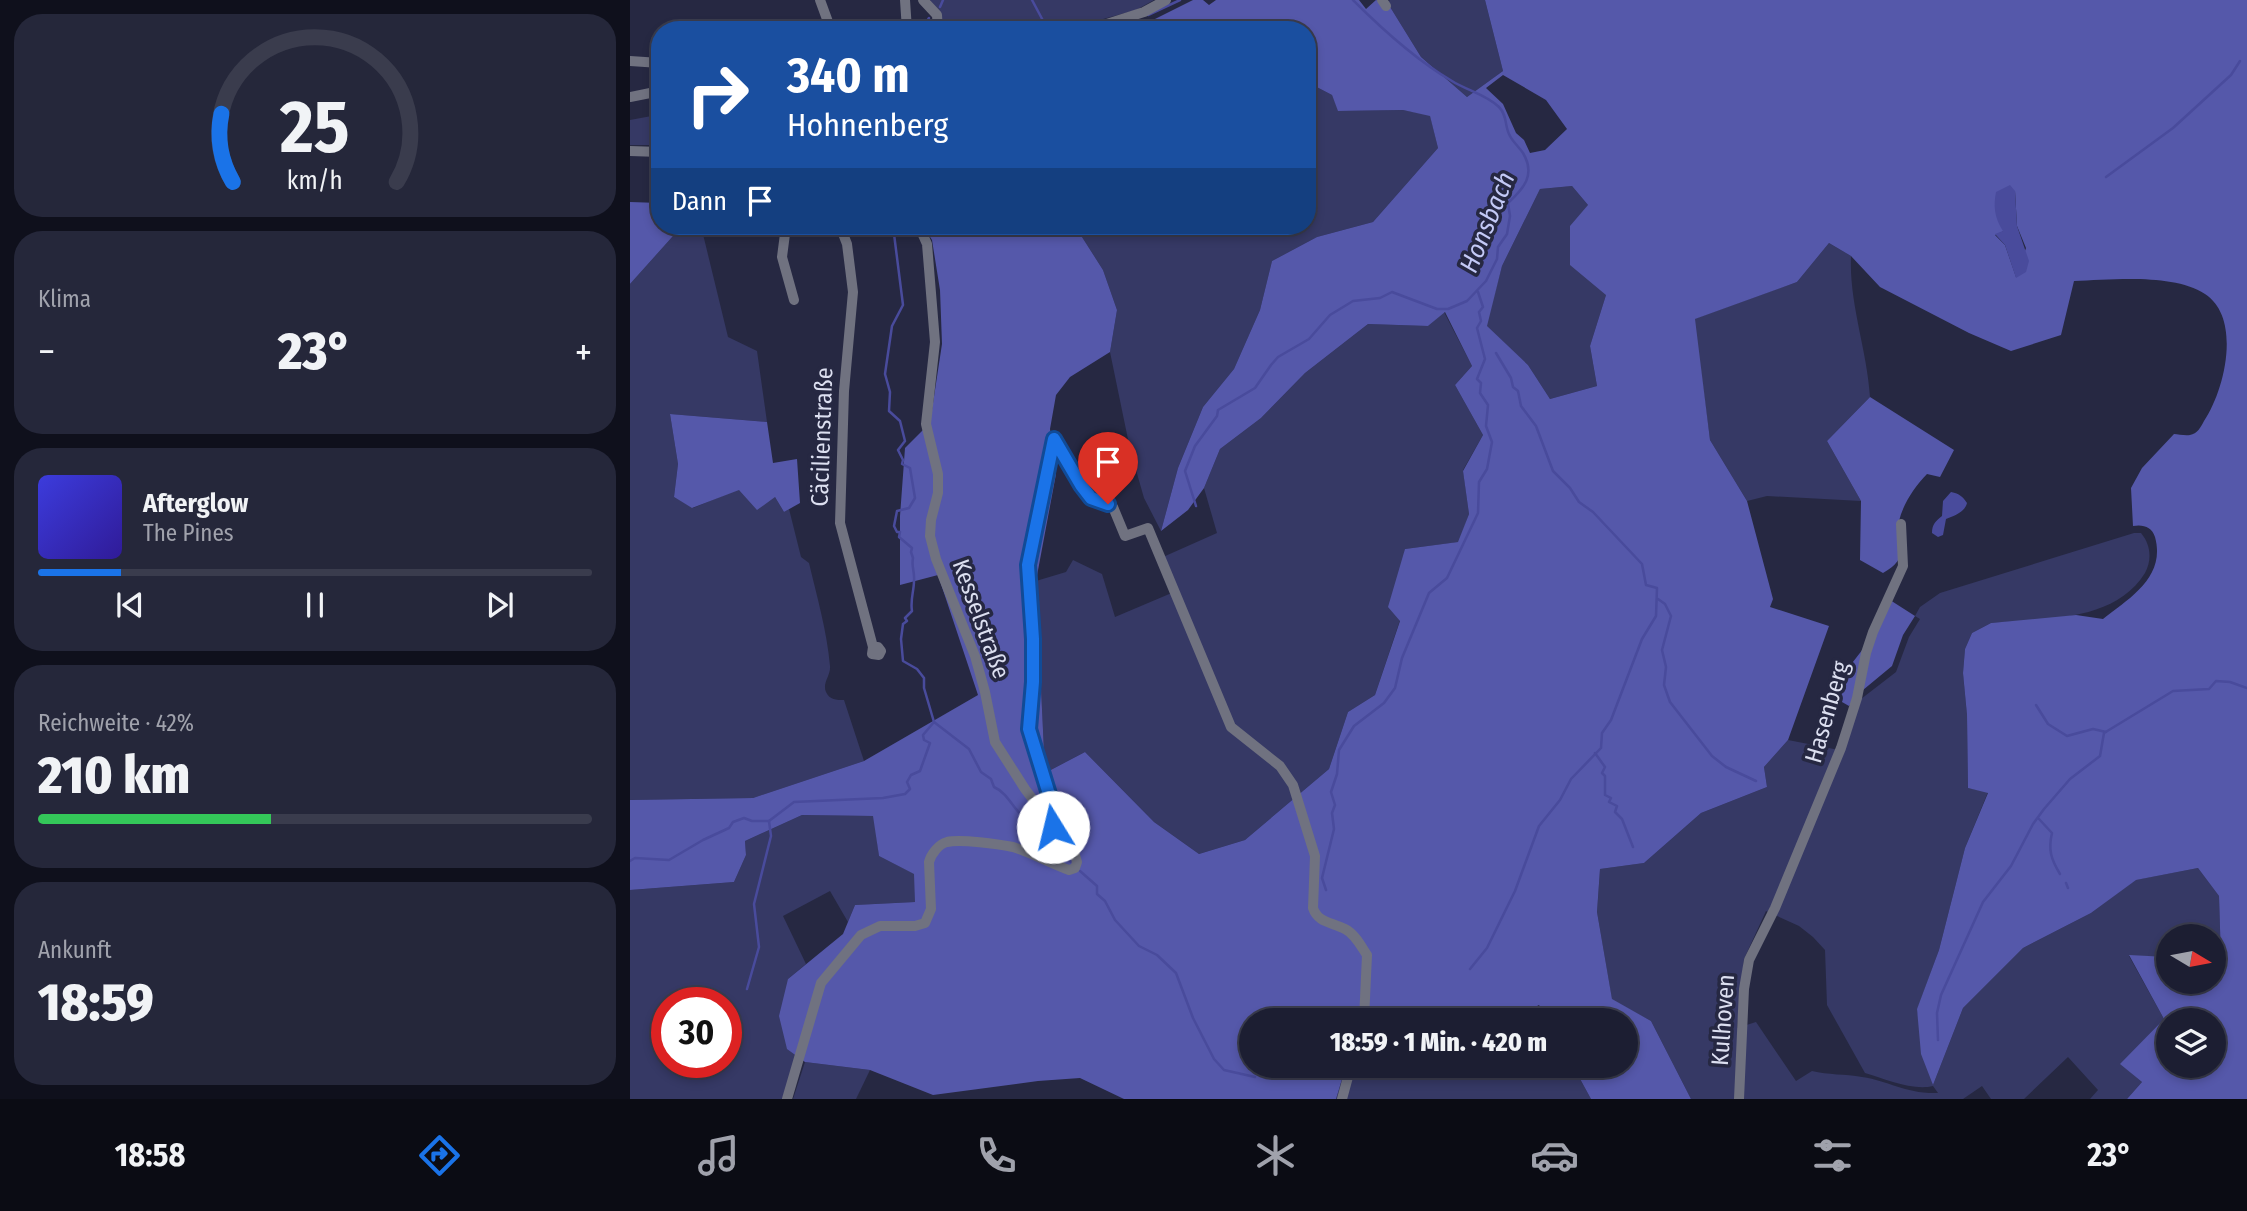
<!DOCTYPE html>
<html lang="de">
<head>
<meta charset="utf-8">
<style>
  body { margin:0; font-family:"Fira Sans Condensed",sans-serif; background:#25273a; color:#f1f3f6; height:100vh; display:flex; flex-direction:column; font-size:26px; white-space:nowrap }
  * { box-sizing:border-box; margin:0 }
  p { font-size:23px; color:#a0a2ac }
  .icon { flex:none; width:38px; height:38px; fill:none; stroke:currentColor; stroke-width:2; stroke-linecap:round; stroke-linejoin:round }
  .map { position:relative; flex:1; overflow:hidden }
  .drawer { display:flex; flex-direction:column; gap:14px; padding:14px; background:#0f101c; width:630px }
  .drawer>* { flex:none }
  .top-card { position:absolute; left:21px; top:21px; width:665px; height:214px; border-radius:28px; box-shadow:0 4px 10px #0003,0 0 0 2px #3a3c4d; background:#1a4fa0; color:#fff; overflow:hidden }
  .needle { width:46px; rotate:100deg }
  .tools { position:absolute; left:1526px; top:924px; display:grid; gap:14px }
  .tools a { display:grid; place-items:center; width:70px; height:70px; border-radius:50%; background:#1c1e32; box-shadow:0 4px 10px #0003,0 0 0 2px #3a3c4d; font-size:35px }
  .speed { position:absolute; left:21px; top:987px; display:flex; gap:14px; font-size:35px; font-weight:700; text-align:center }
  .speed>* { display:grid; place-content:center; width:91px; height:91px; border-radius:50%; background:#1c1e32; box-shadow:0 4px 10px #0003,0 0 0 2px #3a3c4d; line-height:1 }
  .speed .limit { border:10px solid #d22; background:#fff; color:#111 }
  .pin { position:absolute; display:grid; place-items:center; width:60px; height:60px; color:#fff; margin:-72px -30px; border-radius:50% 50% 50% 0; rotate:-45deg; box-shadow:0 0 7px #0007 }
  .pin .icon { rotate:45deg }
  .me { position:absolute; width:77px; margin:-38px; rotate:351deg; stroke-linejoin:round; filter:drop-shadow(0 0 5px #0008) }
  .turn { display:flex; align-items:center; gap:24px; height:147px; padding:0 21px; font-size:32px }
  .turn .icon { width:91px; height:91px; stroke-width:2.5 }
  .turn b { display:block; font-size:49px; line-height:60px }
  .then { display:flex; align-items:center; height:66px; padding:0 21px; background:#0003; gap:14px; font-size:26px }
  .big { font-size:52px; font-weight:800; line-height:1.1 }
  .drawer .widget { flex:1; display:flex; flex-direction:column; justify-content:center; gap:10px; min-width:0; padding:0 24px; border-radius:28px; background:#25273a }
  .drawer .dial { align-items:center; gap:0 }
  .dial svg { height:182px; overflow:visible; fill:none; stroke:#3a3c4d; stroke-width:7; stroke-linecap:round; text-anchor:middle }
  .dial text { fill:#f1f3f6; stroke:none }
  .song { display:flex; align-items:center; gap:21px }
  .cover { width:84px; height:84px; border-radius:10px; background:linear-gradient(135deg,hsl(240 70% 55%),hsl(250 70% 35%)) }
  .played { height:7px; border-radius:4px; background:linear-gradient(90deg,#1a73e8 15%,#3a3c4d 15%) }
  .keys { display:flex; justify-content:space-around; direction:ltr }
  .heat { display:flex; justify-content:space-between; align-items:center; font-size:38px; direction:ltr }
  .charge { height:10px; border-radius:5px; background:linear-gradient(90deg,#34c759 42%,#3a3c4d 0) }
  .trip { position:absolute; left:609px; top:1008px; width:399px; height:70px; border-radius:35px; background:#1c1e32; box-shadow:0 4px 10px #0003,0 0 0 2px #3a3c4d; font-weight:800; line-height:70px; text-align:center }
  .tabs { display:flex; height:112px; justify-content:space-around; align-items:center; background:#0b0c14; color:#a0a2ac }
  .tabs .icon { width:49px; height:49px }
  .tabs .selected { color:#1a73e8 }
  .tabs b { font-size:32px; color:#f1f3f6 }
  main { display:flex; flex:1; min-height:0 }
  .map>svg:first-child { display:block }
  .green { fill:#363965; fill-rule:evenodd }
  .forest { fill:#5558aa; fill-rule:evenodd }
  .water { fill:#494b9c }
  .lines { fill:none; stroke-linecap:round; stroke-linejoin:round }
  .stream { stroke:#494b9c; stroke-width:2.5 }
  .minor { stroke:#707280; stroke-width:10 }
  .route-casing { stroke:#114b97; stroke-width:18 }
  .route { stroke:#1a73e8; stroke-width:12 }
  .labels { text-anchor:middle; stroke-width:7; stroke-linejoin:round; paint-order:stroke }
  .street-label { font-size:24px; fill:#dcdff0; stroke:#262842 }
  .water-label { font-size:26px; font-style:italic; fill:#c3c9f6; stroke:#262842 }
</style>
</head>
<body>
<main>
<section class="drawer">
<div class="widget dial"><svg viewBox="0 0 100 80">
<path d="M14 69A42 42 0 1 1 86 69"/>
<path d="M14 69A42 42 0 0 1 9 39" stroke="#1a73e8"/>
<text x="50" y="56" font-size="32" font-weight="700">25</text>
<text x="50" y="72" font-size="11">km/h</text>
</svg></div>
<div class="widget"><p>Klima</p>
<div class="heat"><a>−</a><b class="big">23°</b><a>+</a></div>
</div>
<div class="widget">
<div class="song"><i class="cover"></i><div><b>Afterglow</b><p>The Pines</p></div></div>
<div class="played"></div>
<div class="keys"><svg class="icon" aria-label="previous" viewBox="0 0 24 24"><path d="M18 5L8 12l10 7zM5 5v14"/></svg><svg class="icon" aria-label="pause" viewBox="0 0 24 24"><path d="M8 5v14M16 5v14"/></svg><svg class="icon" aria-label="next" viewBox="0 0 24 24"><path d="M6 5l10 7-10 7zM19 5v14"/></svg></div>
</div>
<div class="widget"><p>Reichweite · 42%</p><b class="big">210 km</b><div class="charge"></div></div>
<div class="widget"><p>Ankunft</p><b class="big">18:59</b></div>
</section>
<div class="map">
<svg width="1617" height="1099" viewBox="0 0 1617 1099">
  <rect width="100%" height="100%" fill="#262842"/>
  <g class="green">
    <polygon points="300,0 524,0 506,10 433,30 312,29"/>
    <polygon points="760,0 855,0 873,71 837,97 791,57 757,2"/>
    <polygon points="677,82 702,95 709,111 773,110 800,115 808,148 743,222 687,237 642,261 630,310 604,369 573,407 548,468 531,531 514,498 500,449 480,352 487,310 473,270 445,226 677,226"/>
    <polygon points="30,93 30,145 0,145 0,120 27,115 23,94"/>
    <polygon points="942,186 958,205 976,295 960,346 967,386 920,399 898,365 856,326 872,266 910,189"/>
    <path d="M52,226H71L98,337L127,351L137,422L40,414L48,464L44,497L63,508L109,489L145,497L154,512L159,509L171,557L179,563C187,597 197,631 200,666C201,675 192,683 196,692C200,700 206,700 214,700L234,761L123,798L0,800V284Z"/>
    <path d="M1199,243L1221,256C1219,304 1237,349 1240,397L1197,441L1231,501L1137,496L1117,501L1080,440L1064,319L1167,282Z"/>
    <polygon points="814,312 842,366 825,385 853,435 833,470 839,514 829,542 775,549 770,620 745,695 718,712 699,769 615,840 569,854 524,822 455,752 415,773 406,581 436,572 443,560 472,574 485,617 544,592 533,557 587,533 574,488 590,449 631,418 675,373 738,324 798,326"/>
    <path d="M1504,533H1511C1521,545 1522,560 1515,573C1484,623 1413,618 1361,623L1342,633L1335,649L1333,673L1337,715L1338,788L1358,792L1335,848L1309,950L1287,1010L1303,1085L1333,1008L1393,948L1461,913L1505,880L1568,868L1589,896L1591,960H1584V936H1538V957L1499,956L1534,1019L1491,1064L1512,1082L1497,1099H1460L1468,1090L1438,1057L1394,1099H1361L1352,1086L1333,1099H1061L1021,1021L982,1000L967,912L970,869L1014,863L1071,813L1137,787L1134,767L1158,740L1214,751L1231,699L1266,672L1279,637L1290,619L1285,616L1290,607L1310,593ZM1136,911L1169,926L1183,937L1195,950L1197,1005L1235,1073C1255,1079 1283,1091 1303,1086L1308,1093C1275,1094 1260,1081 1232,1077C1215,1074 1198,1075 1182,1071L1166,1081L1126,1022L1107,1028L1114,959Z"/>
    <path d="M172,815L244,816L249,856L285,874V902L225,905L218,922L200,891L153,916L176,964L158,979L166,1058L152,1099H0V890L104,882L116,855L115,841ZM37,1003H96V1062H37Z"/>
    <polygon points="175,1062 240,1070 226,1099 163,1099"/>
    <polygon points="716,1066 943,1066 961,1099 706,1099"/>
  </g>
  <g class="forest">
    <path d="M563,0H573L579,5L586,0H729L736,9L746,0L757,2L791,57L837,97L873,71L855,0H1617V1099H1497L1512,1082L1490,1064L1534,1019L1499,955L1538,957V982H1584V960H1591L1589,896L1568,868L1506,880L1461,913L1393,948L1333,1008L1303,1085L1291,1054L1287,1009L1309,950L1335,848L1358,793L1338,788L1337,715L1333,673L1335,649L1342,633L1361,623L1446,615L1473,619C1500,598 1536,577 1525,537C1522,527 1513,524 1503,526L1501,488L1512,468L1544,434C1548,434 1555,436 1560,435C1567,434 1571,427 1574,421C1595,390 1612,318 1575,294C1542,273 1482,280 1444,281L1431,335L1381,351L1339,333L1250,287L1221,256L1199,243L1167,282L1065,319L1080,440L1117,501L1143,599L1140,607L1199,626L1158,740L1134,767L1137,787L1071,813L1014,863L970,869L967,912L982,999L1021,1021L1061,1099H961L943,1066H996V1020H918L909,1005L880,1020H848L824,1015L732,1017L730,1020H621V1066H716L706,1099H494L450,1078L408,1081L303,1095L240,1070L175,1062L157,1049L149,1016L158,979L213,934L225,905L285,902L284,874L249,856L243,816L172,815L115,841L116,855L104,882L0,890V800L123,798L234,761L348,695L308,575L270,585V516L275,448L300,423L312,344L310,290L302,240L293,226H445L473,270L487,310L480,352L440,377L426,395L420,429L426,474L406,581L415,773L455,752L524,822L569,854L615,840L699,769L718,712L745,695L770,621L758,607L775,549L828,542L839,514L833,471L853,435L825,385L842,366L815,312L798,326L738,324L675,373L631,418L590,449L574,488L558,510L531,531L548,468L573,407L604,369L630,310L642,261L687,237L743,222L808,148L800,116L773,110L708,111L702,95L677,82V30H503ZM873,75L916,100L937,129L915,150L900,153L894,140L886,133L873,104L856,88ZM942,186L958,205L940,226V265L976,295L960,346L967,386L920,399L898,365L857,326L872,266L910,189ZM1385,191L1387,226L1396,248L1386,277L1375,245L1365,235L1374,231ZM1538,1020H1584V1066H1538Z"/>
    <polygon points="0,202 30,203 30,226 52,226 0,284"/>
    <path d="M1240,397L1324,450L1310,477L1297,474C1285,486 1273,504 1269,521C1264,546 1283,556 1253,573L1230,560L1231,501L1197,441Z"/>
    <polygon points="40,414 137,422 143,463 167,459 170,503 154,512 145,497 127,510 109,490 62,508 44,497 48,464"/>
    <polygon points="1260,600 1285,616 1273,635 1262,666 1233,690 1219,706 1198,694 1240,640"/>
  </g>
  <g class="water">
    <path d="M1380,185L1385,191L1387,226L1399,261L1396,272L1386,278L1375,245L1365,234L1373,231C1365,218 1363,208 1366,192Z"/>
    <path d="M1321,492C1330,494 1332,496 1337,503C1335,512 1324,516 1316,519L1313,535L1308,537L1302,533C1302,524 1306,521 1312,516L1313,501Z"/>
  </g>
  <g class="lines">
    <g class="stream">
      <polyline points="402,0 418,30"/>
      <polyline points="310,7 313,0"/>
      <polyline points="518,15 550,0"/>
      <polyline points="291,30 299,18"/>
      <polyline points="477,30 502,21"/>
      <polyline points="1476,177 1543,128 1601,75 1610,61"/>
      <path d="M566,506L555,471L565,446L587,416L588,410L625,388L641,365L648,357L679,339L700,315L723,301L750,298L762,292L807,309H818L837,301L856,281L867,259L868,247L877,234L880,216L878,203C894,188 906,175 893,153C889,147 883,142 880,136C874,126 878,116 869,107C857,95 836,90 822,81C786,60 752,29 723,0"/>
      <polyline points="1028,599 1035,604 1041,616 1032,650 1036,667 1034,685 1040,702 1082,756 1096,767 1126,781"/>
      <polyline points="1406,705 1418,724 1437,736 1463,729 1476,732"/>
      <path d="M304,722L339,749L351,772L361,779L364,787C380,794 384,813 399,821L441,862"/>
      <polyline points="965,753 975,767 972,773 975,776 975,795 981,798 979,802 987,806 985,812 992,819 1003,847"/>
      <path d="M1409,819L1422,833C1418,850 1421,859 1430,874"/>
      <path d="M0,861L5,858L39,860L73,840L99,828L103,822L114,818L122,821H139L164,802L253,798L275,794L280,789L277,782L281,775L290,771L300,743L294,740L293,735L304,722L294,688V678L287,669L273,661L271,639L273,624L277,621L275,618L282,611C280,600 284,591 284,581C285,571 281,567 283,558L281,552L282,548L269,537L270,532H267L264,526L267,511L279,508L285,498L280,468L272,464L273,460L268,450L275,441L270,421L259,411L260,392L255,374L256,367L262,326L273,305L263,226"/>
      <polyline points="450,871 467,886 467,894 475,901 485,920 509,946 527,955 546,973 563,1018 584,1059 594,1070 625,1077"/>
      <polyline points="1436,883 1438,888"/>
      <polyline points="696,890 692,878 704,829 702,813 705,805 701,792 707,774 709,750 724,726 754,703 765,688 772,658 799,593 817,578 848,513 849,482 857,469 862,442 856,426 858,405 850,393 851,383 847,379 855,359 847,328 851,321 849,312 853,307 848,292"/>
      <polyline points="840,969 857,948 885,891 909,826 930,800 941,779 971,748 972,733 981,720 1012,639 1026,616 1027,588 1016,585 1012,564 963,512 949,502 940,488 923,471 906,426 891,406 888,391 883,387 881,378 866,353"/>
      <polyline points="117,989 129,947 124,904 141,836 139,821"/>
      <polyline points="1308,1040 1307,1013 1311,995 1353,902 1381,866 1403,824 1414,809 1440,779 1470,756 1474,733 1543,691 1579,689 1586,681 1600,682 1617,688"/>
    </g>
    <g class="minor">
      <polyline points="190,0 201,30"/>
      <polyline points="275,0 277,30"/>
      <polyline points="293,0 307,15 308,30"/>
      <polyline points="752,0 756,6"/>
      <polyline points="458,30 514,12 536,0"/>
      <polyline points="0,61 30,63"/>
      <polyline points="0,97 30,91"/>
      <polyline points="0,151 30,152"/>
      <polyline points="156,226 152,257 164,300"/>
      <polyline points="210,226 217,244 223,292 214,391 210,523 243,647 242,654 249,655 251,651 248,647 243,647"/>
      <path d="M424,439L451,485L461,497L483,507L495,536L518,528L601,727L650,766L663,785L685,856L683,908C688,923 702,922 715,929C725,934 731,946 737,955L734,1020"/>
      <polyline points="423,827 426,817 399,729 403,682 403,639 398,565 424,439"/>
      <path d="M157,1099L191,983L231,935L250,926H285L295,923L301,909L299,862C301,854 309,844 317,842C331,839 368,844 383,847C402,853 420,863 439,870L445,868L447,862L445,855L395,789L365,742L355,692L345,656L306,559L300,536L301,520L308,493V474L296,424L305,342L297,244L289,226"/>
      <polyline points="712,1099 721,1066"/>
      <polyline points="1109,1099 1114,989 1119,960 1145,908 1211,748 1227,698 1236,653 1243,632 1273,566 1271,524"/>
    </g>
  </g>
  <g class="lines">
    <defs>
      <polyline id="route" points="423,827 426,817 399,729 403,682 403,639 398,565 424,439 451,485 461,498 478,504"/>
    </defs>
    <use href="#route" class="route-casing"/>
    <use href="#route" class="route"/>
  </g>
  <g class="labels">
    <g class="street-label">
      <text transform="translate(192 437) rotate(-88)" y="8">Cäcilienstraße</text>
      <text transform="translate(351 619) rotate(70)" y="8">Kesselstraße</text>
      <text transform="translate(1197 712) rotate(-74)" y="8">Hasenberg</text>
      <text transform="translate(1093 1020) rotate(-86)" y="8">Kulhoven</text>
    </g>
    <g class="water-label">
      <text transform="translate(857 222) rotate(-68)" y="9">Honsbach</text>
    </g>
  </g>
</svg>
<div class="tools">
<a><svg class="needle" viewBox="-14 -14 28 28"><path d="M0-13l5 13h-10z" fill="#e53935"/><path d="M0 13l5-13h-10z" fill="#a0a2ac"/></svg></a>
<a><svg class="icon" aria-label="layers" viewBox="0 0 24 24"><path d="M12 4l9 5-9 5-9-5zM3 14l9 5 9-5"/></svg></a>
</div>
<div class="speed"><div class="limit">30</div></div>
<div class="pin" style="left:478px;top:504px;background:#d93025"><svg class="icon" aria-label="arrive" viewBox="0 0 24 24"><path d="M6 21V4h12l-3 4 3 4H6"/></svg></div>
<svg class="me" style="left:423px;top:827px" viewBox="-20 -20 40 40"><circle r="19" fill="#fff"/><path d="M0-13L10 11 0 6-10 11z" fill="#1a73e8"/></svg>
<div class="trip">18:59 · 1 Min. · 420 m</div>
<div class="top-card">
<div class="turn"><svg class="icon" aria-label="right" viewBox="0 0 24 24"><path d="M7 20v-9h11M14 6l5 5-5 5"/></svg><div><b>340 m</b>Hohnenberg</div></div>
<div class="then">Dann<svg class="icon" aria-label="arrive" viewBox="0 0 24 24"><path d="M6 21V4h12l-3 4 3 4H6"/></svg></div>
</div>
</div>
</main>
<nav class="tabs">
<b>18:58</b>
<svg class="icon selected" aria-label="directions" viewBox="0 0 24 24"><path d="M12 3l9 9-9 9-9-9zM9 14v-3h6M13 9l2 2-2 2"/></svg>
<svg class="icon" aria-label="music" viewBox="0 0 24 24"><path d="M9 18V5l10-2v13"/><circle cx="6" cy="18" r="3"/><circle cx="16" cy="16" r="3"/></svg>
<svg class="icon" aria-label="phone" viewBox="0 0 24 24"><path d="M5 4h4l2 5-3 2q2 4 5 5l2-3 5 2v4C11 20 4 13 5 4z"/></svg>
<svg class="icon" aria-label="climate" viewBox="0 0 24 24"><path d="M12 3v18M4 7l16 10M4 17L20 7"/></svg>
<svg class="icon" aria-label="car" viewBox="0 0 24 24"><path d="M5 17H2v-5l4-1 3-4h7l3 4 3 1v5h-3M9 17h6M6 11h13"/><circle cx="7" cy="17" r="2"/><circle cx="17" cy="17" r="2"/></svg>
<svg class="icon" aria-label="filters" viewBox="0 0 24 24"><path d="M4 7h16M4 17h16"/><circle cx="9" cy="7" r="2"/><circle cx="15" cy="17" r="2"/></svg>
<b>23°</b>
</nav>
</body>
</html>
